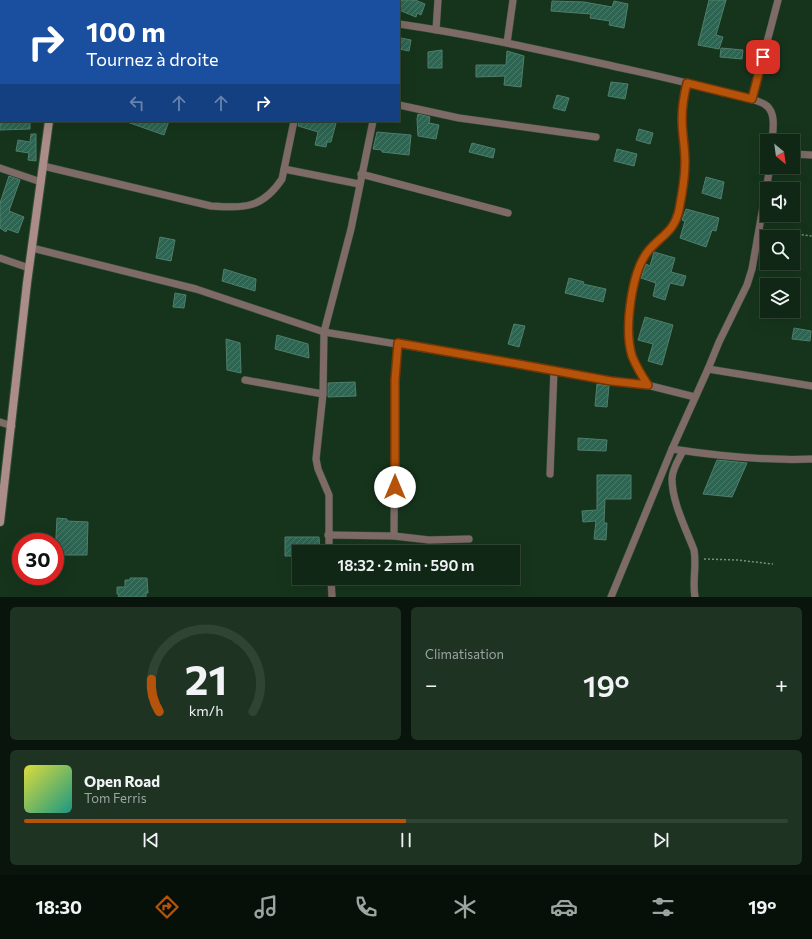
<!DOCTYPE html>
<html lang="fr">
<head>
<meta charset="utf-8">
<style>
  body { margin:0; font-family:Commissioner,sans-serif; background:#1e3322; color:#f1f3f6; height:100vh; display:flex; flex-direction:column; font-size:15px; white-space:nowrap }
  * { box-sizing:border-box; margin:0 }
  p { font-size:13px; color:#9ca5a0 }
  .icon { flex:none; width:22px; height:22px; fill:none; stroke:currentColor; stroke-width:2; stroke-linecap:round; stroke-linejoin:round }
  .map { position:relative; height:597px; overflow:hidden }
  .panel { display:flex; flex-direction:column; gap:10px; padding:10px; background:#09150c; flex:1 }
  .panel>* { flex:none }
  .hud { position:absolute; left:0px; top:0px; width:400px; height:122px; box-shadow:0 4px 16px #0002,0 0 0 1px #304434; background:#1a4fa0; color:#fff; overflow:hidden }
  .needle { width:26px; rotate:151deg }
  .tools { position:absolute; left:760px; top:134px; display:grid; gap:8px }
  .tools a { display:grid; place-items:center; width:40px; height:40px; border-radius:0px; background:#102715; box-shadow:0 4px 16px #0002,0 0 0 1px #304434; font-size:20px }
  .speed { position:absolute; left:12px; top:533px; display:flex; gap:8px; font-size:20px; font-weight:700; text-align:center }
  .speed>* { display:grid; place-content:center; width:52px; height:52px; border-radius:50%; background:#102715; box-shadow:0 4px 16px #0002,0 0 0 1px #304434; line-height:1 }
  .speed .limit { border:6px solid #d22; background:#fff; color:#111 }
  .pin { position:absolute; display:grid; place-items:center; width:34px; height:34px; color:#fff; margin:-17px; border-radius:8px; box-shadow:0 2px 6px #0006 }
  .me { position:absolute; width:44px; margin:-22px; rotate:0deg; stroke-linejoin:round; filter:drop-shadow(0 0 3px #0008) }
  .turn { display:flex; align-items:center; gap:14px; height:84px; padding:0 20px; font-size:18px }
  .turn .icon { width:52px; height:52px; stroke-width:2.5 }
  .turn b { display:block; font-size:28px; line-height:34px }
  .lanes { display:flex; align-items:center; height:38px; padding:0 20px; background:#0003; justify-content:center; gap:20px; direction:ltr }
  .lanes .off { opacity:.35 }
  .big { font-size:30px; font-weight:600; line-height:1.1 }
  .panel .tile { flex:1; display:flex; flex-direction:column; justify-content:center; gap:6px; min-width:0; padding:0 14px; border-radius:6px; background:#1e3322 }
  .panel .dial { align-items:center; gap:0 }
  .dial svg { height:104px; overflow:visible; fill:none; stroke:#304434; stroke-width:7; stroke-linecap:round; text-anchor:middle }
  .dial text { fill:#f1f3f6; stroke:none }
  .song { display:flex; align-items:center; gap:12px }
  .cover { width:48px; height:48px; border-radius:6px; background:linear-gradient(135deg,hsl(60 70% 55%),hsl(170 70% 35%)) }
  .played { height:4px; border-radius:2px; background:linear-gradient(90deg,#b45309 50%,#304434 50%) }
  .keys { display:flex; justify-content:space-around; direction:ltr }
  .heat { display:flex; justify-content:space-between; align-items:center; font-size:22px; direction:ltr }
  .panel .tiles { flex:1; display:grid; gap:10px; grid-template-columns:1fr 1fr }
  .tile:last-child { grid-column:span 2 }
  .trip { position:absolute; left:292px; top:545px; width:228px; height:40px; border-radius:0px; background:#102715; box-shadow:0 4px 16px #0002,0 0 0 1px #304434; font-weight:600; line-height:40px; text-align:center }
  .tab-bar { display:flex; height:64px; justify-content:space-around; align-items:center; background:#061008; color:#9ca5a0 }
  .tab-bar .icon { width:28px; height:28px }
  .tab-bar .selected { color:#b45309 }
  .tab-bar b { font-size:18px; color:#f1f3f6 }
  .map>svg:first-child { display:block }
  .building { fill:url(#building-hatch); stroke:#507e6c }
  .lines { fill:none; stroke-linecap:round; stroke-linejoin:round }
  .minor-casing { stroke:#334f38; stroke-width:8 }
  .secondary-casing { stroke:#334f38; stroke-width:10 }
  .path { stroke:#78907c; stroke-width:1.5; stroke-dasharray:2 2; stroke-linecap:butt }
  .minor { stroke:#7e6a67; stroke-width:7 }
  .secondary { stroke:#ac8c88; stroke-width:8 }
  .route-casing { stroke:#753606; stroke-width:10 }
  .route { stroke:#b45309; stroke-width:7 }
</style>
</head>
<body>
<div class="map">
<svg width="812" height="597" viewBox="0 0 812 597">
  <defs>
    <pattern id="building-hatch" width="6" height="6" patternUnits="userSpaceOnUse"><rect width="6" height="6" fill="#2e6452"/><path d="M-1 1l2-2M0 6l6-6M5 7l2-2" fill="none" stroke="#4b7a6a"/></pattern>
  </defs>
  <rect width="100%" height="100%" fill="#16341c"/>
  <g class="building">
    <polygon points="401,0 415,0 425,4 421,15 417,13 416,17 399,10"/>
    <polygon points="709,0 726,0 716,35 723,37 719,49 698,45"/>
    <polygon points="552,1 584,2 612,7 614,1 628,4 624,28 609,25 610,21 590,18 591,14 551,11"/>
    <polygon points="401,38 411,40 409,51 399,49"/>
    <polygon points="721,48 743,50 742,59 720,57"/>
    <polygon points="442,50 442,68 428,68 428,52"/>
    <polygon points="507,51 524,56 521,87 504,85 505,76 476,77 476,65 506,65"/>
    <polygon points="611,82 628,84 625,99 608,96"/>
    <polygon points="557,95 569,98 565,111 553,108"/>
    <polygon points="418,114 430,117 429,123 439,125 436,139 418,136 417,119"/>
    <polygon points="0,121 30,121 30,129 0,130"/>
    <polygon points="128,121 169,121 164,135 127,122"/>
    <polygon points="299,121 327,121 336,123 331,142 327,142 326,147 315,145 318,132 298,126"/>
    <polygon points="639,129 653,133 650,144 636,140"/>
    <polygon points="377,132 411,135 409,155 382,152 382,150 373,149"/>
    <polygon points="31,134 36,134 36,161 28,160 29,153 16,151 18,140 30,142"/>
    <polygon points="472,143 495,149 493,158 469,152"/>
    <polygon points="617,149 637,154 634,166 614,161"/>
    <polygon points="9,176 20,180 9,211 24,217 18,233 7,229 6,232 0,228 0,203"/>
    <polygon points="706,177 724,182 721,199 702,193"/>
    <polygon points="686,209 719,218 716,231 712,230 706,247 680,238 685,221 682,220"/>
    <polygon points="160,237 175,240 171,261 156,258"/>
    <polygon points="654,252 675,258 671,272 686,276 683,286 670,283 665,300 653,296 656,283 641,278 646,264 650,266"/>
    <polygon points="224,269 256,279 255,291 222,281"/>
    <polygon points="569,278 584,282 583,284 606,289 603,302 565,293"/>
    <polygon points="175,293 186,295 184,308 173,307"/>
    <polygon points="645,317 673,325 662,365 648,361 653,344 638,340"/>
    <polygon points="514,324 525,326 519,347 508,344"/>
    <polygon points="794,328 811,331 810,341 792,339"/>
    <polygon points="277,335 308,344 309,358 275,349"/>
    <polygon points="226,339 240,343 241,373 227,370"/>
    <polygon points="355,382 356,396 328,397 328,383"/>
    <polygon points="597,384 609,386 607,407 595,406"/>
    <polygon points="578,438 607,440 606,451 578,450"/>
    <polygon points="717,460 747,463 732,497 703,494"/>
    <polygon points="597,475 631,475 631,499 605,499 604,523 607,523 606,540 594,539 596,521 583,522 582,511 597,510"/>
    <polygon points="57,518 67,519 67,521 88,522 87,555 55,555"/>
    <polygon points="285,537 319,537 320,552 299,552 299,556 285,556"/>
    <polygon points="130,578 147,578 148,593 146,593 146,597 118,597 119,594 117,594 117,587 125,587 125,580 130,580"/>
  </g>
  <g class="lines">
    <defs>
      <g id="minor">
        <polyline points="266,0 270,1"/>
        <polyline points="350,1 350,0"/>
        <path d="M399,24C468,34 536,49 604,64C643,73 683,81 721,92C733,95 759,99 767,106C776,114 773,130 772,141"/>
        <polyline points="436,30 438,0"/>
        <polyline points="507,43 513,0"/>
        <polyline points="0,89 1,89"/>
        <polyline points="752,99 778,0"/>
        <polyline points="399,105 459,118 596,137"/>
        <polyline points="793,154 812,155"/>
        <path d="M43,166L211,206C244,208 262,209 282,179L294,121"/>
        <polyline points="0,168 41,182"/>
        <polyline points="284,169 359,184"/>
        <polyline points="361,174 508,213"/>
        <polyline points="32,248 196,289 324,332 518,364 611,381 647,385 695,397"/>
        <polyline points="0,258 29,268"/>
        <polyline points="708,369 812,386"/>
        <polyline points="245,380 323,394"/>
        <path d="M647,385C642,376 635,366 632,356C624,330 631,271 649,250C663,235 674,232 679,210C682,195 685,176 685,161C685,147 682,133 682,119C682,107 684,95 687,83"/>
        <polyline points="0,422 12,426"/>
        <path d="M672,449C718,456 765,461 812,459"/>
        <path d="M683,451C679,459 672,469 672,479C672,502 686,529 694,550C697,566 692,581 695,597"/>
        <polyline points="550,474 554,370"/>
        <polyline points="328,535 394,536 429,540 469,539"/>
        <polyline points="394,536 395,381 398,343"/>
        <polyline points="329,552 329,495 318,469 316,459 323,394 324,332 351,229 373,121"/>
        <polyline points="331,578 332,597"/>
        <polyline points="611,597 672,449 708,369 719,342 747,285 752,269 770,167"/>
      </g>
      <g id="secondary">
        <polyline points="65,1 65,0"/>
        <polyline points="0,522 27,283 49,121"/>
      </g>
    </defs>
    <use href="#minor" class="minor-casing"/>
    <use href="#secondary" class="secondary-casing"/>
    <g class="path">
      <polyline points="766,230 812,236"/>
      <polyline points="704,559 737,560 773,564"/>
    </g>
    <use href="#minor" class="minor"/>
    <use href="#secondary" class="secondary"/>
  </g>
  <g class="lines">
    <defs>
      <path id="route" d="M395,487V380L398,343L518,364L611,381L648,385C642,376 636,366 632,356C624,330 631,271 649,250C662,235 674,232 679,210C682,195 685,176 685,162C685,147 682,133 682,119C682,107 684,95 687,83L752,99L763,57"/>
    </defs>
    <use href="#route" class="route-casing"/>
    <use href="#route" class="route"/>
  </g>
</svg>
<div class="tools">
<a><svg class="needle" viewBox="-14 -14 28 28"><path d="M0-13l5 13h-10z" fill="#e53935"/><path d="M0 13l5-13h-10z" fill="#9ca5a0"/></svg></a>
<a><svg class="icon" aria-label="sound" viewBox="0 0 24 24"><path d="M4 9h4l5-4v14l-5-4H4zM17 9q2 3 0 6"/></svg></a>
<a><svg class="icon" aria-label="search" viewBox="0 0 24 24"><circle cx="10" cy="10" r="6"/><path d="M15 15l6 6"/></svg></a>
<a><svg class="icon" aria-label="layers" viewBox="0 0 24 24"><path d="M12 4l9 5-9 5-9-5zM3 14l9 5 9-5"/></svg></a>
</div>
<div class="speed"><div class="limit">30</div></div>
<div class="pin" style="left:763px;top:57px;background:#d93025"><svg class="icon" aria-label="arrive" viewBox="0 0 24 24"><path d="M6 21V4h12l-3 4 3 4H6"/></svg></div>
<svg class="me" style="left:395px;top:487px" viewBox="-20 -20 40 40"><circle r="19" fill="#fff"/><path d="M0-13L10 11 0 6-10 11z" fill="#b45309"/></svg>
<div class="trip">18:32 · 2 min · 590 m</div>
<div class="hud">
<div class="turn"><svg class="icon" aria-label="right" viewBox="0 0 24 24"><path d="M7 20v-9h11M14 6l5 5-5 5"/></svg><div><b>100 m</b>Tournez à droite</div></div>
<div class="lanes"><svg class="icon off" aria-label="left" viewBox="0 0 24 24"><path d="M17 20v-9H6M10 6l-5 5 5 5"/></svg><svg class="icon off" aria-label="ahead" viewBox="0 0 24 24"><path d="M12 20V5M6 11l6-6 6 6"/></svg><svg class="icon off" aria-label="ahead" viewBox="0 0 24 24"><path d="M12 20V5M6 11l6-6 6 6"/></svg><svg class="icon" aria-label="right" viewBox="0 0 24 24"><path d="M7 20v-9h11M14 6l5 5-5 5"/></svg></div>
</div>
</div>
<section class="panel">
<div class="tiles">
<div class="tile dial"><svg viewBox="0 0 100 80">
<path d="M14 69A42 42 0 1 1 86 69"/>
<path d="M14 69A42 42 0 0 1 8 44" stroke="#b45309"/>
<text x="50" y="56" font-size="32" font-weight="700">21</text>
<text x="50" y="72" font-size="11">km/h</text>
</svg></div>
<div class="tile"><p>Climatisation</p>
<div class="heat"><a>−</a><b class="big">19°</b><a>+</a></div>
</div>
<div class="tile">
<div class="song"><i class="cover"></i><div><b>Open Road</b><p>Tom Ferris</p></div></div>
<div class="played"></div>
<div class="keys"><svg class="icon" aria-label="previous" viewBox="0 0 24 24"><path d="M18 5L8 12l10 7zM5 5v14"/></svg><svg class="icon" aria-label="pause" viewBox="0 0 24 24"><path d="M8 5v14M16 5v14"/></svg><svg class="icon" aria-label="next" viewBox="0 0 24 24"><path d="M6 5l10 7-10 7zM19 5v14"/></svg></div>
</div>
</div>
</section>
<nav class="tab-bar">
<b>18:30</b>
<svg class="icon selected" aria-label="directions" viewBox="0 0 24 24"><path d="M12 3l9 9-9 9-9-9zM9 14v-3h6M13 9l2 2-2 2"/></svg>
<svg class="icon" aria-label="music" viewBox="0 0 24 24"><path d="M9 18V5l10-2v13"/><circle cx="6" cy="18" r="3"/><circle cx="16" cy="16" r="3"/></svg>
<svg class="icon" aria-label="phone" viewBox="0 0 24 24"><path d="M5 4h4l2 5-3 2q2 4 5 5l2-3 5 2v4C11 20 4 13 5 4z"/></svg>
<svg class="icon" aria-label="climate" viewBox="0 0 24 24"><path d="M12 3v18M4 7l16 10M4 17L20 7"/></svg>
<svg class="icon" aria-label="car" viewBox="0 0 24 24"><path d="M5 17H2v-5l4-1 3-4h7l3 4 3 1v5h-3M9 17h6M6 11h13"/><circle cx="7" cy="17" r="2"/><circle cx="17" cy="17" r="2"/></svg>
<svg class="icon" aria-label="filters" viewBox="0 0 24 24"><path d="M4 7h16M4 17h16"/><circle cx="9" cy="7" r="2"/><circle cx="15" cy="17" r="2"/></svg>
<b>19°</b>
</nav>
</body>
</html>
